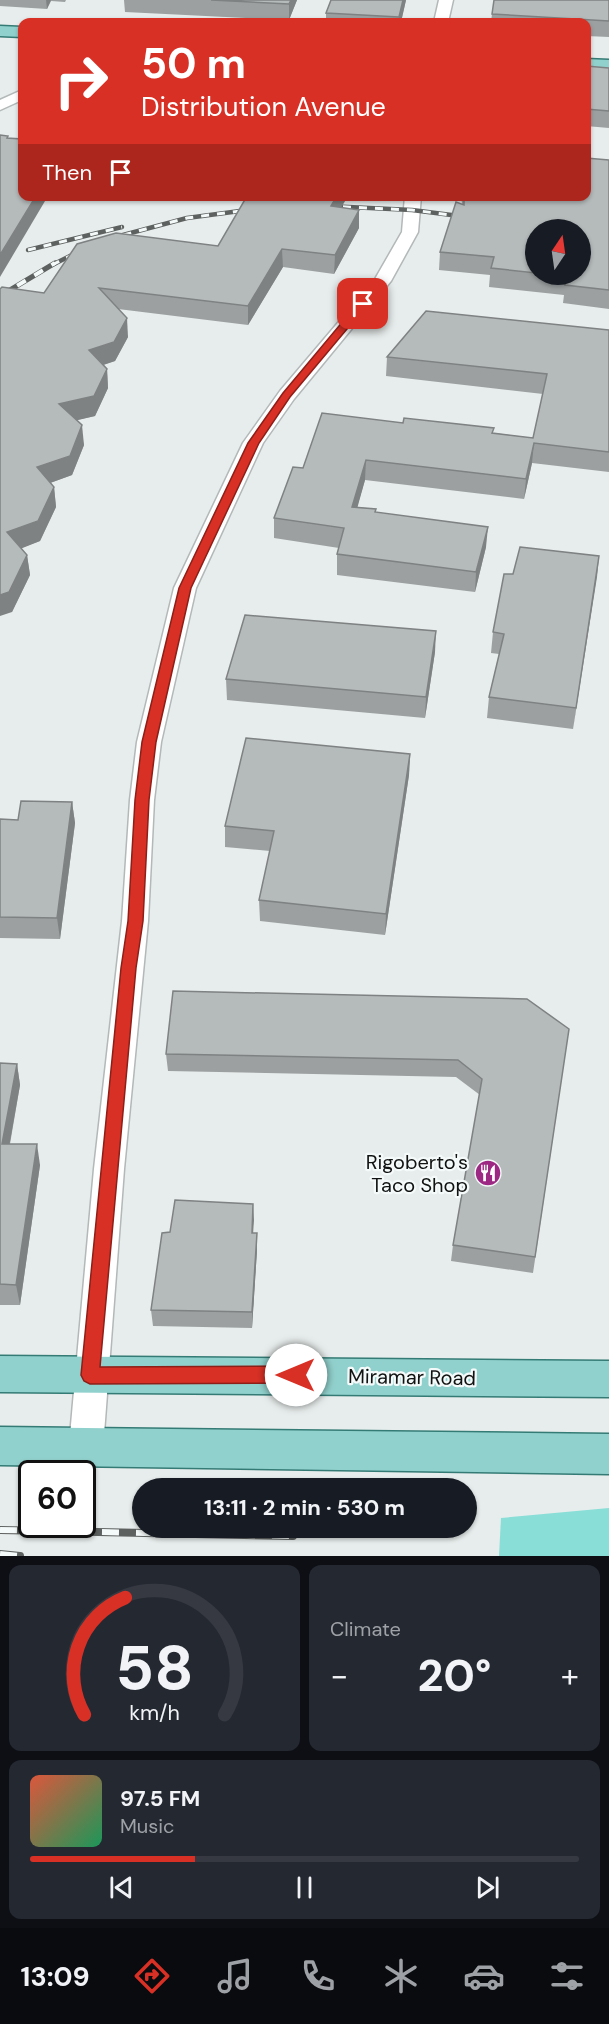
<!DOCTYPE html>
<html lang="en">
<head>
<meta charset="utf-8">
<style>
  body { margin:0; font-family:"DM Sans",sans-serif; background:#242831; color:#f1f3f6; height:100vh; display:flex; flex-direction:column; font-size:22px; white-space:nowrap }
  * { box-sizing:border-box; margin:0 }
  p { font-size:20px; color:#9ea1a6 }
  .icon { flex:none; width:33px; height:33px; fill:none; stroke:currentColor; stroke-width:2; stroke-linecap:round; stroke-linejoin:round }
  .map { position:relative; height:1556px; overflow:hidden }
  .side { display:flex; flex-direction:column; gap:9px; padding:9px; background:#0d0f14; flex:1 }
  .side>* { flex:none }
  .hud { position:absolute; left:18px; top:18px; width:573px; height:183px; border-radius:12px; box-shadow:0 2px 4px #0004; background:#d93025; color:#fff; overflow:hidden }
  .needle { width:39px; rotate:13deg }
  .controls { position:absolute; left:525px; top:219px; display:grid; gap:12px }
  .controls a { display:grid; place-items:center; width:66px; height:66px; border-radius:50%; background:#171b24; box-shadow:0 2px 4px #0004; font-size:30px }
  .speed { position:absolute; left:18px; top:1460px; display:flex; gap:12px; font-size:30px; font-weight:700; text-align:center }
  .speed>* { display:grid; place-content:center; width:78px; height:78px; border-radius:50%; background:#171b24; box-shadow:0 2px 4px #0004; line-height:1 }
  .speed .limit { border:3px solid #111; border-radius:9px; background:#fff; color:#111 }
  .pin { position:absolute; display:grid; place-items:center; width:51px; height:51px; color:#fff; margin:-26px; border-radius:12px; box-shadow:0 3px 9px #0006 }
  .me { position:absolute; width:66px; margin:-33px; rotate:270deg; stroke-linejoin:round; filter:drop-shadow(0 0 4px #0008) }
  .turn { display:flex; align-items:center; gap:21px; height:126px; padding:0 24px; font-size:27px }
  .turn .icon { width:78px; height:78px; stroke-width:2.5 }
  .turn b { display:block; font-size:42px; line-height:51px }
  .then { display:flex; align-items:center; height:57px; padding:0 24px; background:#0003; gap:12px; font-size:22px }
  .big { font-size:45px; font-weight:700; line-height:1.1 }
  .side .widget { flex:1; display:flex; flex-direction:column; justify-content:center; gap:9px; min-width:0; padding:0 21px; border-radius:12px; background:#242831 }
  .side .dial { align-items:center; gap:0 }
  .dial svg { height:156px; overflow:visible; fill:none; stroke:#363941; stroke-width:7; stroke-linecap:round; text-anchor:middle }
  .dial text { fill:#f1f3f6; stroke:none }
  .song { display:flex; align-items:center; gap:18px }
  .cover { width:72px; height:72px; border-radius:9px; background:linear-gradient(135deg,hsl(10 70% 55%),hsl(150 70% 35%)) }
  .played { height:6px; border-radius:3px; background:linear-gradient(90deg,#d93025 30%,#363941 30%) }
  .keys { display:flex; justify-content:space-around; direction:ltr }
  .heat { display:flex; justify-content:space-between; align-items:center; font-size:33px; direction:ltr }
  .side .tiles { flex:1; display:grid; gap:9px; grid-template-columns:1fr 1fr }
  .widget:last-child { grid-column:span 2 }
  .trip { position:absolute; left:132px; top:1478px; width:345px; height:60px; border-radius:30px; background:#171b24; box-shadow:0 2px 4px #0004; font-weight:700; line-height:60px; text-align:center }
  .dock { display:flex; height:96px; justify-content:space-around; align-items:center; background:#090b0e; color:#9ea1a6 }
  .dock .icon { width:42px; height:42px }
  .dock .active { color:#d93025 }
  .dock b { font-size:27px; color:#f1f3f6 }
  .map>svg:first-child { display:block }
  .green { fill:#89ded7 }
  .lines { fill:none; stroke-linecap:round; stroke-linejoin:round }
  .minor-casing { stroke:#b3b8b8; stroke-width:3 }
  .major-casing { stroke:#357b75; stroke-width:3 }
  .minor { fill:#fff; fill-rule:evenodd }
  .major { fill:#91d1cd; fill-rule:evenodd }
  .rail-far2-casing { stroke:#5d6160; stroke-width:4.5 }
  .rail-far1-casing { stroke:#5d6160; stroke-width:5 }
  .rail-casing { stroke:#5d6160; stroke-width:8 }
  .rail-far2 { stroke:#f4faf9; stroke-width:3; stroke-dasharray:8; stroke-linecap:butt }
  .rail-far1 { stroke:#f4faf9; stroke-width:4; stroke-dasharray:10; stroke-linecap:butt }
  .rail { stroke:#f4faf9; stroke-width:6; stroke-dasharray:17; stroke-linecap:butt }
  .wall { fill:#9ca0a0; fill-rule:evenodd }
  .shaded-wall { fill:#7f8282 }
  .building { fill:#b5baba; stroke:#7f8282; stroke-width:1.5 }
  .route { fill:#d93025; stroke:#8d1f18; stroke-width:1.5 }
  .labels { text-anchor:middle; stroke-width:4.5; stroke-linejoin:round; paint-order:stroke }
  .near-poi-label { font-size:20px; fill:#111312; stroke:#f4faf9; text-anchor:end }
  .near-street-label { font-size:20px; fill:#111312; stroke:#f4faf9 }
</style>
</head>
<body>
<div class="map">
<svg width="609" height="1556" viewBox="0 0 609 1556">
  <rect width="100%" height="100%" fill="#e7edec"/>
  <polygon class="green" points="609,1508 609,1556 499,1556 501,1518"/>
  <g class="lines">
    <defs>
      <g id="minor">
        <polygon points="439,0 453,0 448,22 434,22"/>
        <polygon points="22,90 22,100 0,110 0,100"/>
        <polygon points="405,196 421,196 418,232 391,281 294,399 263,443 196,588 161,742 154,800 148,921 124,1169 103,1447 98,1458 86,1463 74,1458 69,1447 94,1169 122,921 130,800 137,742 174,588 243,443 280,391 375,279 402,232"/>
      </g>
      <g id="major">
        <polygon points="0,26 22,27 22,37 0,36"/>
        <polygon points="586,59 609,60 609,70 586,69"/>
        <polygon points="0,1356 609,1361 609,1397 0,1392"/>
        <polygon points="0,1427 609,1434 609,1474 0,1465"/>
      </g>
    </defs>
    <use href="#minor" class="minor-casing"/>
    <use href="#major" class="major-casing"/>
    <use href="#minor" class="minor"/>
    <use href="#major" class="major"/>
    <defs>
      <g id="rail-far2">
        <polyline points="327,206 412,210 467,217"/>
        <polyline points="108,239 187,218 255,209"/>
        <polyline points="28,250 122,227"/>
        <polyline points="52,265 86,248"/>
      </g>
      <polyline id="rail-far1" points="0,296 55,263"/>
      <g id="rail">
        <polyline points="0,1530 293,1536"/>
        <polyline points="0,1554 20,1556"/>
      </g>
    </defs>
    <use href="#rail-far2" class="rail-far2-casing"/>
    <use href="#rail-far1" class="rail-far1-casing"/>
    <use href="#rail" class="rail-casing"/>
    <use href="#rail-far2" class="rail-far2"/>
    <use href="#rail-far1" class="rail-far1"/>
    <use href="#rail" class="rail"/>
  </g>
  <g class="wall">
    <polygon points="0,0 66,0 65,2 51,1 47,9 0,6"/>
    <polygon points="124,0 297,0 289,20 125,12"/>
    <polygon points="331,0 406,0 401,22 326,22 326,13"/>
    <polygon points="609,0 609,37 586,36 586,22 491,22 492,14"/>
    <polygon points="586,66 609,68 609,128 586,126"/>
    <path d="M609,160V309L563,303L564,295L489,287L490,275L439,270L440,252L462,204L461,196H586ZM536,230L580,274H536Z"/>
    <polygon points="341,208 359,228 334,274 283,267 248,325 118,309 128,337 115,361 103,365 107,369 108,388 95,416 77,420 84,445 72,475 50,483 54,487 56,507 40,541 21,548 27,555 30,575 12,612 44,293 218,246"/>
    <polygon points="609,330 609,472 532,463 524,499 365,480 357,507 376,509 376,513 486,547 475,592 337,575 337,554 339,548 274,538 274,518 303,468 494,433 533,438 543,394 386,376 387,357"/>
    <polygon points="599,556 573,729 487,718 489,697 499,654 491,653 493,632 513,574"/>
    <polygon points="435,652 425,718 227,700 226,679"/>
    <polygon points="410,754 409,775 385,935 260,921 259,900 270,851 225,847 225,826"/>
    <polygon points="72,802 75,823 60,939 0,938 0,819 18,820"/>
    <polygon points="569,1029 533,1273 451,1261 453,1245 480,1095 456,1077 168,1071 166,1054"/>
    <polygon points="0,1063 17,1064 20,1085 10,1144 40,1165 20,1305 0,1305"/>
    <polygon points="253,1204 253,1233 257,1233 257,1250 252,1328 153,1326 151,1310 170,1232"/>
  </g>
  <g class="shaded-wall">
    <polygon points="46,0 51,0 47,9"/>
    <polygon points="291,0 297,0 289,20 289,4"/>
    <polygon points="403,0 406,0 401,22 399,22 399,17"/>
    <polygon points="36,196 48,196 0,277 0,255"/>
    <polygon points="337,196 348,196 331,225 331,206"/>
    <polygon points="359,210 359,228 334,274 335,255"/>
    <polygon points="282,249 283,267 248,325 248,306"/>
    <polygon points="127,318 128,337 115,361 91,369 89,350"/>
    <polygon points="107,369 108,388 95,416 61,424 59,404"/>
    <polygon points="82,425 84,445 72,475 39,487 37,467"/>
    <polygon points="534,443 532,463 524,499 526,479"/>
    <polygon points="366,460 365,480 352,527 352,507"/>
    <polygon points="54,487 56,507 40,541 10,553 7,532"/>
    <polygon points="488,527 486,547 475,592 476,572"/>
    <polygon points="27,555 30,575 12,612 0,616 0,595"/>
    <polygon points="599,556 597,577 573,729 576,708"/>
    <polygon points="436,631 435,652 425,718 426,697"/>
    <polygon points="410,754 409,775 385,935 386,914"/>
    <polygon points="72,802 75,823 60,939 57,918"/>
    <polygon points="17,1064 20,1085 6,1164 2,1144"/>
    <polygon points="37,1144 40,1165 20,1305 16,1285"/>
    <polygon points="253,1204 254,1220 252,1249 252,1233"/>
    <polygon points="257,1233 257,1250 252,1328 252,1312"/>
  </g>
  <g class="building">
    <polygon points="211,0 291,0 289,4"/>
    <polygon points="331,0 403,0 399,17 326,13"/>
    <polygon points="494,0 609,0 609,21 492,14"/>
    <polygon points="586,66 609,68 609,111 586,109"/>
    <polygon points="0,135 8,136 7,138 22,139 22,196 36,196 0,255"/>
    <polygon points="586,158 609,160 609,290 565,285 567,276 552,274 580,274 580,230 536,230 536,273 491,268 494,257 440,252 456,202 464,205 464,196 586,196"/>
    <polygon points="247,196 337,196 331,206 359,210 335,255 282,249 248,306 99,288 127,318 114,342 89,350 107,369 94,396 59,404 82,425 70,456 37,467 54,487 38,521 7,532 27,555 9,592 0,595 0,289 2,287 44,293 77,244 116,233 218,246"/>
    <polygon points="426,311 609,330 609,452 534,443 526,479 366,460 352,507 376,509 375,512 488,527 476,572 337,554 344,528 274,518 293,467 303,468 322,413 403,423 404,418 494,428 492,433 533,438 547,374 387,357"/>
    <polygon points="520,547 599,556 576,708 489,697 504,634 493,632 504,574 513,574"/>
    <polygon points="245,615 436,631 426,697 226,679"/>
    <polygon points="246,738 410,754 386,914 259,900 274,831 225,826"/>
    <polygon points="21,801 72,802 57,918 0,917 0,819 18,820"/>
    <polygon points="173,991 527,999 569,1029 535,1257 453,1245 482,1079 458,1060 166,1054"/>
    <polygon points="0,1063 17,1064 2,1144 37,1144 16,1285 0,1284"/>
    <polygon points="175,1200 253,1204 252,1233 257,1233 252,1312 151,1310 162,1233 170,1232"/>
  </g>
  <polygon class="route" points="359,302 368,304 290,397 259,443 191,588 156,742 149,800 143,921 136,968 100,1367 296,1366 302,1369 305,1375 302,1380 296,1383 90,1384 84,1381 81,1375 121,968 128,921 135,800 142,742 179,588 248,443 283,393"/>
  <defs>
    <symbol id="restaurant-disc" viewBox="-11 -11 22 22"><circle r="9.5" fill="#9d2883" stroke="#f4faf9"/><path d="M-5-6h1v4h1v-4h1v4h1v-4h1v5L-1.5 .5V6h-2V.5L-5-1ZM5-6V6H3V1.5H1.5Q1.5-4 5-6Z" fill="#fff"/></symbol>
  </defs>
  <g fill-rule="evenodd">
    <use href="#restaurant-disc" x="473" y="1158" width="30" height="30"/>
  </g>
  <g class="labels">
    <g class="near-poi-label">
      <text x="468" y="1169">Rigoberto's<tspan x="468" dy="23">Taco Shop</tspan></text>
    </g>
    <g class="near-street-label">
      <text transform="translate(412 1377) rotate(1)" y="7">Miramar Road</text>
    </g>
  </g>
</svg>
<div class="controls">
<a><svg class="needle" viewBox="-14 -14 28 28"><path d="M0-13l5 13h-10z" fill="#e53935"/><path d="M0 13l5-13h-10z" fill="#9ea1a6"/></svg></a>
</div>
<div class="speed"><div class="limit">60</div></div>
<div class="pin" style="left:363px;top:304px;background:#d93025"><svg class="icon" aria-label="arrive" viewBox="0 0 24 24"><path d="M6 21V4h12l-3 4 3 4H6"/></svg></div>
<svg class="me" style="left:296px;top:1375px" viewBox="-20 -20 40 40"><circle r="19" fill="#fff"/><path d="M0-13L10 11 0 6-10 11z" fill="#d93025"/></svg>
<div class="trip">13:11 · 2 min · 530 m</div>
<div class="hud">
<div class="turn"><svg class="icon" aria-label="right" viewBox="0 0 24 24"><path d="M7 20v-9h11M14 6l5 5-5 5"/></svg><div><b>50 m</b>Distribution Avenue</div></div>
<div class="then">Then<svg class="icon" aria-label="arrive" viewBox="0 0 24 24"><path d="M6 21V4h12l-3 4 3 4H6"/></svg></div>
</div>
</div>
<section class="side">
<div class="tiles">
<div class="widget dial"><svg viewBox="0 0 100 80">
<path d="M14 69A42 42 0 1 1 86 69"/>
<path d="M14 69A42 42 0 0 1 35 9" stroke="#d93025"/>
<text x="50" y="56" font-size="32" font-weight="700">58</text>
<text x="50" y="72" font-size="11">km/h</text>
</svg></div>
<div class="widget"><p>Climate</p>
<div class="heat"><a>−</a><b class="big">20°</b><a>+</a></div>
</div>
<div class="widget">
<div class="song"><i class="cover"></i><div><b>97.5 FM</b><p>Music</p></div></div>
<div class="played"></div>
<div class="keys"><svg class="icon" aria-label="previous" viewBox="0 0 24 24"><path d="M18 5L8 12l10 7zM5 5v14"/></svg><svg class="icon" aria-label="pause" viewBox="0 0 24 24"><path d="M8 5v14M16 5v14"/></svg><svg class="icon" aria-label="next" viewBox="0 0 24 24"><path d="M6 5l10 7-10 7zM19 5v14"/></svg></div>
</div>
</div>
</section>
<nav class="dock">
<b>13:09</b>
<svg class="icon active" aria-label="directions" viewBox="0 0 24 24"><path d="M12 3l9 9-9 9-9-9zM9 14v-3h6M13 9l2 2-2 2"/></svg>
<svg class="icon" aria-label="music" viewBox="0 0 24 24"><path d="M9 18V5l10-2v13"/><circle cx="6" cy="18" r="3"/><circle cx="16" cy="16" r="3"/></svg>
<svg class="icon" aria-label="phone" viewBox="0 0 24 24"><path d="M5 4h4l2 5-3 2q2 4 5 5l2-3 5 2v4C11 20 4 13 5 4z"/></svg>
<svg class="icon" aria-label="climate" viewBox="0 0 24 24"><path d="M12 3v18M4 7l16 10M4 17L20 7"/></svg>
<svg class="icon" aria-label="car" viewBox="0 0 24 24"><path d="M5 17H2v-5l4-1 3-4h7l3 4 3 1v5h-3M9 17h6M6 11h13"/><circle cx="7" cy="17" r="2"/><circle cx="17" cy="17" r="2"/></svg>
<svg class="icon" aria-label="filters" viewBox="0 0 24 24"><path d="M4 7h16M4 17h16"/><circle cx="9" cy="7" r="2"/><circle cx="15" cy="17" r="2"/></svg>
</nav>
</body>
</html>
